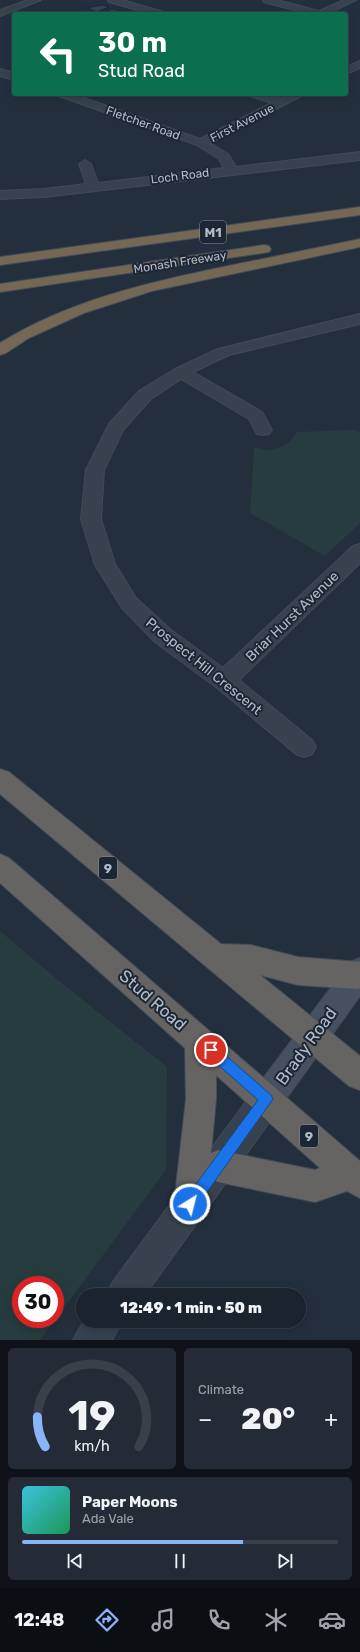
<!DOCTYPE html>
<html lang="en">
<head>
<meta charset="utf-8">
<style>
  body { margin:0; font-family:Rubik,sans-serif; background:#242b36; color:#f1f3f6; height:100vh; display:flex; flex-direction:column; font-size:15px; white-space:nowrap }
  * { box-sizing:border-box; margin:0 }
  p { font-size:13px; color:#a0a4aa }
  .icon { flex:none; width:22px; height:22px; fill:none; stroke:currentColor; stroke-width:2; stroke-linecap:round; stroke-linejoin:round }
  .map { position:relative; height:1340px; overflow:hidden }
  .details { display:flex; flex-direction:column; gap:8px; padding:8px; background:#0f1319; flex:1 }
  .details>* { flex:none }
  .hud { position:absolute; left:12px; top:12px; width:336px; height:84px; border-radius:4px; box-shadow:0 2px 10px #0003,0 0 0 1px #39404a; background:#0b6e4f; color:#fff; overflow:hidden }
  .speed { position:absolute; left:12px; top:1276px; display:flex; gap:8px; font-size:20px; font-weight:700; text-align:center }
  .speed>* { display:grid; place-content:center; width:52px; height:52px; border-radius:50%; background:#1b232e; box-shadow:0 2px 10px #0003,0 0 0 1px #39404a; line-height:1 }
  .speed .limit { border:6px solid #d22; background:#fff; color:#111 }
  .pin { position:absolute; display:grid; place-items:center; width:34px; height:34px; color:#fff; margin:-17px; border:2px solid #fff; border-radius:50%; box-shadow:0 1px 4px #0007 }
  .me { position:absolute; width:44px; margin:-22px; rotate:36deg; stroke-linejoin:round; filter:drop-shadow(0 0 3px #0008) }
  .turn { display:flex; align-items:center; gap:14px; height:84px; padding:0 20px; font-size:18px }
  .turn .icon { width:52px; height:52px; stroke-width:2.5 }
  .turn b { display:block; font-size:28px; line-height:34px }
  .big { font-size:30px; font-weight:800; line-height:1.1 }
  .details .tile { flex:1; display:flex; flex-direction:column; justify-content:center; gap:6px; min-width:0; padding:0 14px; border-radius:6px; background:#242b36 }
  .details .dial { align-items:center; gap:0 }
  .dial svg { height:104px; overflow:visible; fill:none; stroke:#39404a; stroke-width:7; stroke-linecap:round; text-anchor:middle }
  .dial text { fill:#f1f3f6; stroke:none }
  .song { display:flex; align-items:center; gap:12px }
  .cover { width:48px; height:48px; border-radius:6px; background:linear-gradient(135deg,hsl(190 70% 55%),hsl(150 70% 35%)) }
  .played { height:4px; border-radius:2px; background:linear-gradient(90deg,#8ab4f8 70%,#39404a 70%) }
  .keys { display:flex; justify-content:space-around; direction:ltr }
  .heat { display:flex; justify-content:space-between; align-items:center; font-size:22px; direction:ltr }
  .details .tiles { flex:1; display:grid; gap:8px; grid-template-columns:1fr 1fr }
  .tile:last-child { grid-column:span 2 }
  .trip { position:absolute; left:76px; top:1288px; width:230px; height:40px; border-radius:20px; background:#1b232e; box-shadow:0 2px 10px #0003,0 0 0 1px #39404a; font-weight:800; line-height:40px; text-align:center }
  .dock { display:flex; height:64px; justify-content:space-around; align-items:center; background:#0b0e12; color:#a0a4aa }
  .dock .icon { width:28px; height:28px }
  .dock .selected { color:#8ab4f8 }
  .dock b { font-size:18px; color:#f1f3f6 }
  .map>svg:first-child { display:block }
  .green { fill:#263c3f; fill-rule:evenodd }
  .building { fill:#364354; stroke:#1f2835 }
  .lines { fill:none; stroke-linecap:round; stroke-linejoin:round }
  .minor-casing { stroke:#414a57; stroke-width:2 }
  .secondary-casing { stroke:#414a57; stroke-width:2 }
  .trunk-casing { stroke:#434c59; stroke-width:2 }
  .motorway-casing { stroke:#434c59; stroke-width:2 }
  .minor { fill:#38414e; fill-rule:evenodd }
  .secondary { fill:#465061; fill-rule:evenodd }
  .trunk { fill:#656462; fill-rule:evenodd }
  .motorway { fill:#746855; fill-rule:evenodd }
  .route { fill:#1a73e8; stroke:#114b97 }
  .labels { text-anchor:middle; stroke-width:4; stroke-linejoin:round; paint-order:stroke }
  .far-street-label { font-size:12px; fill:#b4bcc9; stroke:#1d2633 }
  .shield { fill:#1d2633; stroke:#878f9c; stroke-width:1 }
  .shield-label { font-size:13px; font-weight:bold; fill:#b4bcc9 }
  .street-label { font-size:14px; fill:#b4bcc9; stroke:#1d2633 }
  .near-street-label { font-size:17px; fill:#b4bcc9; stroke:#1d2633 }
</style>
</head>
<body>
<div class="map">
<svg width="360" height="1340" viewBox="0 0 360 1340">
  <rect width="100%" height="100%" fill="#242f3e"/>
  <g class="green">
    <path d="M355,430L360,432V523L325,556L250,513L254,447C269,453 291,448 296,432Z"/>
    <path d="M0,931L58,980L167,1067L166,1170L40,1340H0ZM21,1285H55V1319H21Z"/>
  </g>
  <g class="building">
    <polygon points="102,5 109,7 97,12 87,8"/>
    <polygon points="112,9 117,10 123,12 117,14 104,13"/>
  </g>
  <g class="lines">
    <defs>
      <g id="minor">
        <polygon points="28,0 41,0 0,16 0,10"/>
        <polygon points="108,0 122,0 164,12 166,14 151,14 109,2"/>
        <polygon points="263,0 277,0 319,11 344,0 356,0 327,14 309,14 264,2"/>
        <polygon points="360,61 360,68 346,74 346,67"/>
        <polygon points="0,69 14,73 14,80 0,76"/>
        <polygon points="58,94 73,94 200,139 272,103 250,96 249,94 265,94 281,99 292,94 305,94 210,143 228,154 236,167 360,152 360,160 44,197 0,199 0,191 44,189 86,184 79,164 85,160 91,164 98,183 224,168 219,159 197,145 59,96"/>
        <polygon points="360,314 360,324 229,355 193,372 262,412 272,430 269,434 263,435 257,434 249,419 181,379 151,399 123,430 104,470 101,519 115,564 136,598 171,630 223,668 353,546 360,544 360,563 239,680 312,740 316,747 312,754 304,757 296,754 216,687 155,642 122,608 95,565 81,519 86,470 109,424 139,391 175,369 218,349"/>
        <polygon points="267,1084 278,1088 282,1099 278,1110 145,1295 107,1295 112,1283 256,1088"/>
        <polygon points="84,1321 122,1321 112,1340 73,1340"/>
      </g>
      <polygon id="secondary" points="360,958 360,996 278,1110 267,1114 256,1110 252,1099 256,1088 350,962"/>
      <g id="trunk">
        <polygon points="0,769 9,772 221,944 251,945 298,957 360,962 360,988 358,989 298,985 260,975 360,1056 360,1090 349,1086 0,794"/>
        <path d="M0,854L9,858L360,1161V1198L347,1191L315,1202L218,1182L209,1178L206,1204L201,1215L190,1220L179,1215L174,1204L186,1099L185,1048L0,883ZM216,1075L320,1168L315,1170L218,1150L211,1153L216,1099Z"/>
      </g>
      <g id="motorway">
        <polygon points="360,207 360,215 0,265 0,257"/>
        <path d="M360,239V247L152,291L84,313L29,338L6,353L0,355V343C68,301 146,283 223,267C269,258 314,248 360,239Z"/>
        <polygon points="264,245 269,246 271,249 269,252 0,292 0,284"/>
      </g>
    </defs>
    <use href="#minor" class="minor-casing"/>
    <use href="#secondary" class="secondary-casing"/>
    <use href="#trunk" class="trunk-casing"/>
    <use href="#motorway" class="motorway-casing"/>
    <use href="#minor" class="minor"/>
    <use href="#secondary" class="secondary"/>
    <use href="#trunk" class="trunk"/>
    <use href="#motorway" class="motorway"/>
  </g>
  <polygon class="route" points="211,1044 215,1046 271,1095 273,1099 195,1209 190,1211 185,1209 183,1204 185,1199 258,1100 206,1054 205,1050 206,1046"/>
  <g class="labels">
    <g class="far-street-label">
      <text transform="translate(143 123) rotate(20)" y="4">Fletcher Road</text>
      <text transform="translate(242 123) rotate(-27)" y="4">First Avenue</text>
      <text transform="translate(180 176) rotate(-7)" y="4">Loch Road</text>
      <text transform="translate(180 262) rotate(-9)" y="4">Monash Freeway</text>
    </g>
    <g class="shield">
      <rect x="200" y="221" width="26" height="22" rx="3"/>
      <rect x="99" y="857" width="18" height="22" rx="3"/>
      <rect x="300" y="1125" width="18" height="22" rx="3"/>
    </g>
    <g class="shield-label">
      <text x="213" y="237">M1</text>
      <text x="108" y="873">9</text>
      <text x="309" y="1141">9</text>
    </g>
    <g class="street-label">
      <text transform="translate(292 616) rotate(-44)" y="5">Briar Hurst Avenue</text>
      <text transform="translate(204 666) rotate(39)" y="5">Prospect Hill Crescent</text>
    </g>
    <g class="near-street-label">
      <text transform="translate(153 1000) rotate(41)" y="6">Stud Road</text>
      <text transform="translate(306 1046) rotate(-54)" y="6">Brady Road</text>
    </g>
  </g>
</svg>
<div class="speed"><div class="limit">30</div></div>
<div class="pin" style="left:211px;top:1050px;background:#d93025"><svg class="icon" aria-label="arrive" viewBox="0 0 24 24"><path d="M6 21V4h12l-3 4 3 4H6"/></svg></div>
<svg class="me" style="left:190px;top:1204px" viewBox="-20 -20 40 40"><circle r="17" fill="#1a73e8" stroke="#fff" stroke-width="3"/><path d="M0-11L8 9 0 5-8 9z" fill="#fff"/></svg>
<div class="trip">12:49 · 1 min · 50 m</div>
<div class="hud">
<div class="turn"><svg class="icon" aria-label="left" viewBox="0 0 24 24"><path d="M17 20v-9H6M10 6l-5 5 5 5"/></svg><div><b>30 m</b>Stud Road</div></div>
</div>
</div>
<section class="details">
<div class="tiles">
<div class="tile dial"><svg viewBox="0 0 100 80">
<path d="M14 69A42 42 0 1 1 86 69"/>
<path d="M14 69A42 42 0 0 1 8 46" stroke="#8ab4f8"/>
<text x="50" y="56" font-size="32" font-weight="700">19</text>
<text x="50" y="72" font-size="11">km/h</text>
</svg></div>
<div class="tile"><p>Climate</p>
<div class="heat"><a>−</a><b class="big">20°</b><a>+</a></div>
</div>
<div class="tile">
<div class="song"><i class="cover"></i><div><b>Paper Moons</b><p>Ada Vale</p></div></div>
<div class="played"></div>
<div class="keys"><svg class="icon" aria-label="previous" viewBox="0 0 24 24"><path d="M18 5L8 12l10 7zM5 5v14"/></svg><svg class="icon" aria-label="pause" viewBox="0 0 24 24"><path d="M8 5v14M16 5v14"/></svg><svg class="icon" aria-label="next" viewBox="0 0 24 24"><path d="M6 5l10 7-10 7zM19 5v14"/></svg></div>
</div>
</div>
</section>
<nav class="dock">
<b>12:48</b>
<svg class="icon selected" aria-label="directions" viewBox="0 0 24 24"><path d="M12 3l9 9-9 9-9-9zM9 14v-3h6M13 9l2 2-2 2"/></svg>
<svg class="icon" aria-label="music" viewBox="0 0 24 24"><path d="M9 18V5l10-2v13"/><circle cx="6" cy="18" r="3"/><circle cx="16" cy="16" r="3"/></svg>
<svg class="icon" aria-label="phone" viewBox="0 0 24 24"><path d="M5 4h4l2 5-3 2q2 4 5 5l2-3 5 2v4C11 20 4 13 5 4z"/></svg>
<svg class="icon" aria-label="climate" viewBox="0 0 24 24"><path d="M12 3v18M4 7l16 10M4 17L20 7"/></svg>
<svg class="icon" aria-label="car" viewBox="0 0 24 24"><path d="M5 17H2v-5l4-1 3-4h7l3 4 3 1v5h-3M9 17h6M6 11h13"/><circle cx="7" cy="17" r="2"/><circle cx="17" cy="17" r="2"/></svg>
</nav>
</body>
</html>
